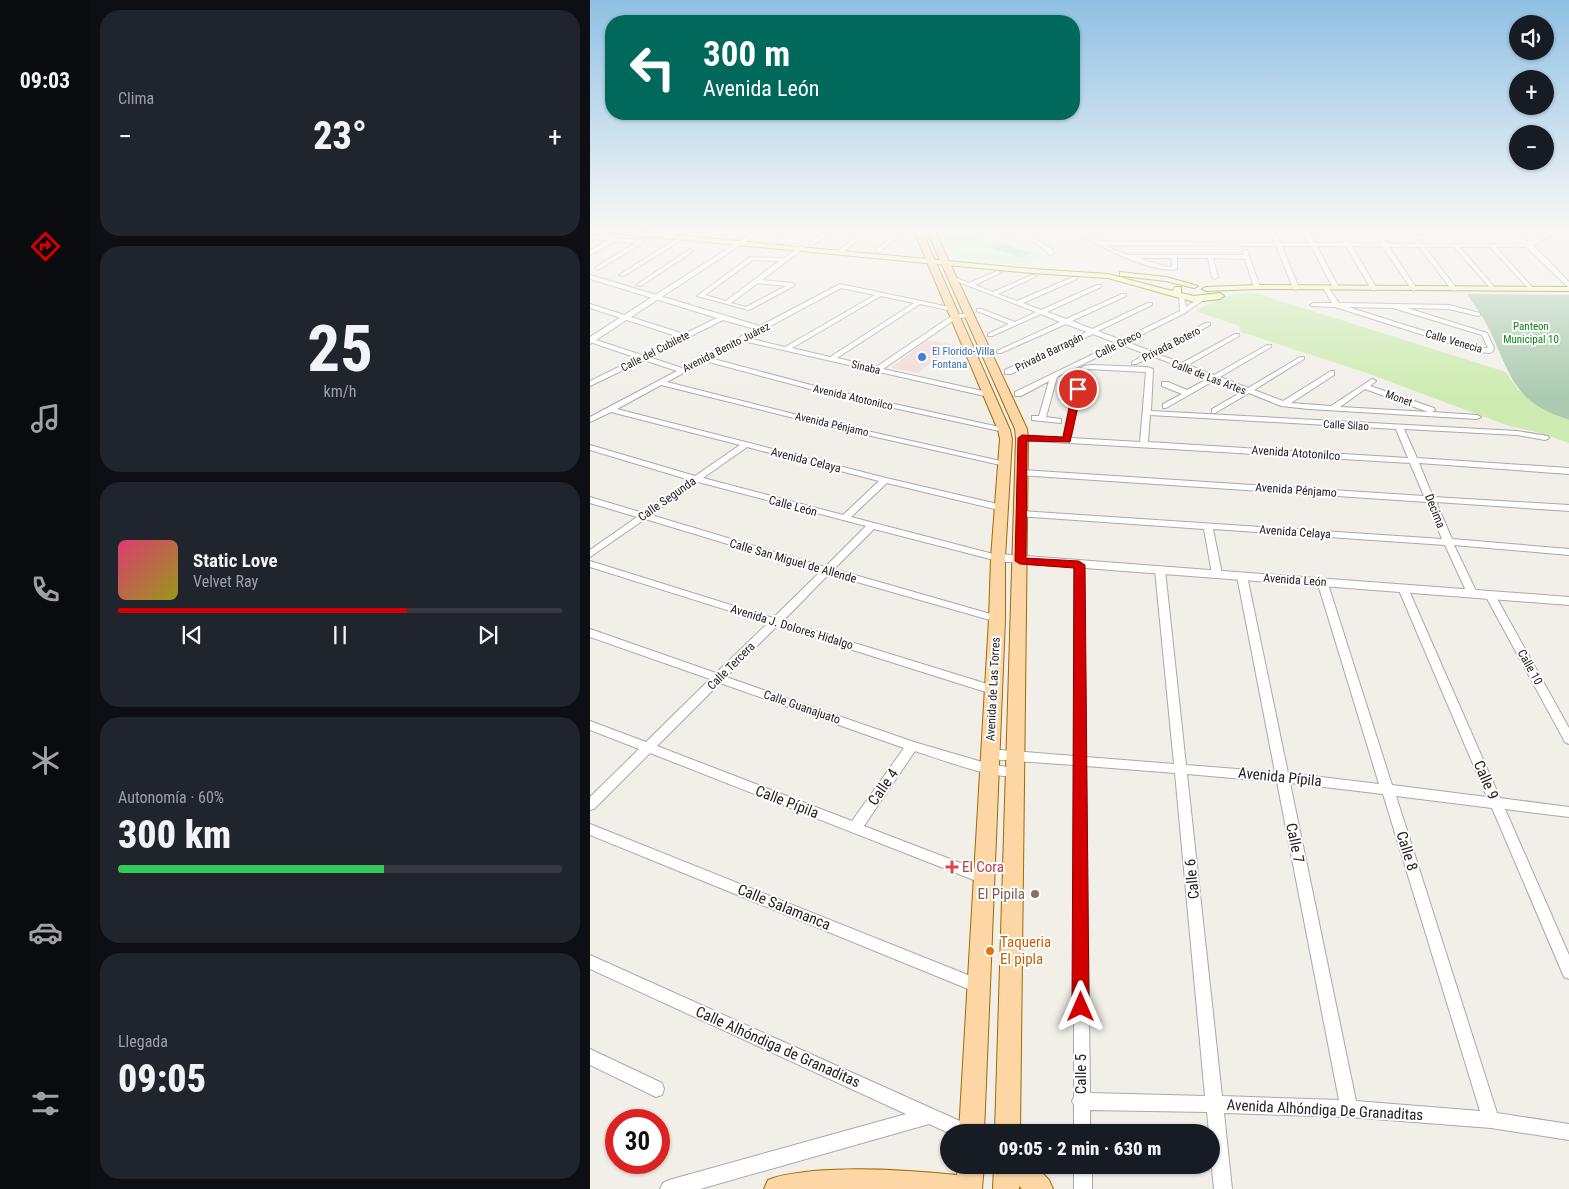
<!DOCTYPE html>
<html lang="es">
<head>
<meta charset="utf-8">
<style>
  body { margin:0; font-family:"Roboto Condensed",sans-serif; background:#20242c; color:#f1f3f6; height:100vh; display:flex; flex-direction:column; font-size:19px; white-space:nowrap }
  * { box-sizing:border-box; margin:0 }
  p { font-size:16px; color:#9ea1a6 }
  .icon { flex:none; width:28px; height:28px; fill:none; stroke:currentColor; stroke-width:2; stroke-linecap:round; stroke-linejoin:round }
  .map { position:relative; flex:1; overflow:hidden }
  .drawer { display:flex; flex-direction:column; gap:10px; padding:10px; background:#0d0f14; width:500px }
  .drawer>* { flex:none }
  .top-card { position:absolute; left:15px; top:15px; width:475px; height:105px; border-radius:20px; box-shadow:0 1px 4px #0004; background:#00695c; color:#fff; overflow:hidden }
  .tools { position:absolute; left:919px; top:15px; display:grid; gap:10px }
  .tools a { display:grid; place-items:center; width:45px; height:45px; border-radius:50%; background:#171b24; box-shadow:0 1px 4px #0004; font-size:25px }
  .speed { position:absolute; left:15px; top:1109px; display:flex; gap:10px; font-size:25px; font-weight:700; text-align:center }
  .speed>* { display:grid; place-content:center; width:65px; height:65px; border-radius:50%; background:#171b24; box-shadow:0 1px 4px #0004; line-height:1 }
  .speed .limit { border:8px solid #d22; background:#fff; color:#111 }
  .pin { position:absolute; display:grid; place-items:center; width:42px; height:42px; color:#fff; margin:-21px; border:2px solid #fff; border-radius:50%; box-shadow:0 1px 5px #0007 }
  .me { position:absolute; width:55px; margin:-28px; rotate:0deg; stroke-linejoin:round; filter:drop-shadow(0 0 4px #0008) }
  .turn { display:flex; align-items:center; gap:18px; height:105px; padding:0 15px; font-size:22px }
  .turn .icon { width:65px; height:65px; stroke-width:2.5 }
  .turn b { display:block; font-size:35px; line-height:42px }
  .big { font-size:38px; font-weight:800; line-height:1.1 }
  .drawer .widget { flex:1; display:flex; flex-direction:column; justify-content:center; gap:8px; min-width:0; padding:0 18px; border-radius:20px; background:#20242c }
  .drawer .dial { align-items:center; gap:0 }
  .dial b { font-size:65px; line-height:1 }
  .song { display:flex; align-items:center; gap:15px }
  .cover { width:60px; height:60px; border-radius:8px; background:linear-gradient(135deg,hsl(340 70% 55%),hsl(60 70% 35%)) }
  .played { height:5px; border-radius:2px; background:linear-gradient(90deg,#d40000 65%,#363941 65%) }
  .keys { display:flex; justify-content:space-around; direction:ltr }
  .heat { display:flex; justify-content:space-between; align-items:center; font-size:28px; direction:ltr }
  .charge { height:8px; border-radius:4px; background:linear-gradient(90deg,#34c759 60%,#363941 0) }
  .trip { position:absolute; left:350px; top:1124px; width:280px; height:50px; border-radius:25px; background:#171b24; box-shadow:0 1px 4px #0004; font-weight:800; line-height:50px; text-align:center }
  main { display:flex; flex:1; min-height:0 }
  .tab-bar { display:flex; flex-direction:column; width:90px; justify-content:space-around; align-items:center; background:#090b0e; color:#9ea1a6 }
  .tab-bar .icon { width:35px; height:35px }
  .tab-bar .on { color:#d40000 }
  .tab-bar b { font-size:22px; color:#f1f3f6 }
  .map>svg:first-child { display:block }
  .commercial { fill:#f2dad9 }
  .grass { fill:#cdebb0 }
  .cemetery { fill:#aacbaf }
  .park { fill:#c8facc }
  .pitch { fill:#88e0be }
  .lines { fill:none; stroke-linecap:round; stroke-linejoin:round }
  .minor-casing { stroke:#a9a9a9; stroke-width:2 }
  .tertiary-casing { stroke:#a9a9a9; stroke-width:2 }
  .secondary-casing { stroke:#707d05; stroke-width:2 }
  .primary-casing { stroke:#a06b00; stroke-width:2 }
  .minor { fill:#fff; fill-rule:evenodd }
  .tertiary { fill:#fff; fill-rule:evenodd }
  .secondary { fill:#f7fabf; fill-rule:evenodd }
  .primary { fill:#fcd6a4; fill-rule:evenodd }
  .route { fill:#d40000; stroke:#8a0000 }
  .shop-dot { fill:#3f7fe0; stroke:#fff; stroke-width:2 }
  .health-dot { fill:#e0444e; stroke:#fff; stroke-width:2 }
  .education-dot { fill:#8d6e63; stroke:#fff; stroke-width:2 }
  .food-dot { fill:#e8710a; stroke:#fff; stroke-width:2 }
  .labels { text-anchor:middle; stroke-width:4; stroke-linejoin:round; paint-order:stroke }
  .far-park-label { font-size:11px; fill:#0c8416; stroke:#fff }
  .far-street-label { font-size:11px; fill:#222; stroke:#fff }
  .far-shop-label { font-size:11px; fill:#366cbe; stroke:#fff; text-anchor:start }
  .street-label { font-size:12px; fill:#222; stroke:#fff }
  .near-street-label { font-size:15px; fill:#222; stroke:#fff }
  .near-health-label { font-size:15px; fill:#be3a42; stroke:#fff; text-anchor:start }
  .near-education-label { font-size:15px; fill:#785e54; stroke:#fff; text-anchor:end }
  .near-food-label { font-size:15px; fill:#c56008; stroke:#fff; text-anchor:start }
</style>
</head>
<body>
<main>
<nav class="tab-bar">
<b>09:03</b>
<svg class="icon on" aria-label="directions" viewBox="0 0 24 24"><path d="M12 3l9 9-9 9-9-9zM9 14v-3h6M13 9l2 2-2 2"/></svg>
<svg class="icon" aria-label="music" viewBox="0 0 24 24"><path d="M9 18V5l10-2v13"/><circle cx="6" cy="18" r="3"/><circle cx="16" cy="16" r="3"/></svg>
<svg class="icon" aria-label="phone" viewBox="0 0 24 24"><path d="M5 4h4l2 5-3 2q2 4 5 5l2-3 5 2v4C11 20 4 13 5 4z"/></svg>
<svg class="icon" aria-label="climate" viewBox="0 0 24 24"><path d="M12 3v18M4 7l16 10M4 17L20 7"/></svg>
<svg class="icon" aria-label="car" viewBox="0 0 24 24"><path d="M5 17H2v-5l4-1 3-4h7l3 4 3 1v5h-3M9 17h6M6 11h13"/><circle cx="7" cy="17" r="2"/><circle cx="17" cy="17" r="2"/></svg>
<svg class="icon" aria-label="filters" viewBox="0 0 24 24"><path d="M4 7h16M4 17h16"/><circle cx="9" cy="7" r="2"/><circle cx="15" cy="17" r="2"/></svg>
</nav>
<section class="drawer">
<div class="widget"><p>Clima</p>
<div class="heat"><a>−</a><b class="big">23°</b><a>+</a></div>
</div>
<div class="widget dial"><b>25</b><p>km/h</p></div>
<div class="widget">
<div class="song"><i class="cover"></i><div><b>Static Love</b><p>Velvet Ray</p></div></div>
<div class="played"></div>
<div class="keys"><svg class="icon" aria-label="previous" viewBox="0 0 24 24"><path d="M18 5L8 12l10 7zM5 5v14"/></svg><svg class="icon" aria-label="pause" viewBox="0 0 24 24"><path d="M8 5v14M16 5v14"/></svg><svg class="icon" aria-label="next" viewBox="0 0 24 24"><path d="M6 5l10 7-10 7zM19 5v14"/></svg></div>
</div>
<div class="widget"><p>Autonomía · 60%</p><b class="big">300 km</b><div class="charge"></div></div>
<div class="widget"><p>Llegada</p><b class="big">09:05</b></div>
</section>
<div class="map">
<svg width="979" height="1189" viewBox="0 0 979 1189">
  <rect width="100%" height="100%" fill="#f2efe9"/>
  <polygon class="commercial" points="337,340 365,345 328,373 301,368"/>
  <polygon class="grass" points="662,292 916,372 928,390 969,417 979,420 979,443 947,432 919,426 774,372 651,332 649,326 605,311 634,296"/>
  <path class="cemetery" d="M877,294L979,295V420C924,402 922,378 900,331C894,318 885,306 877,294Z"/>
  <polygon class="park" points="344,231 382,231 457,256 438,263 369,257 354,251"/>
  <polygon class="pitch" points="411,243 441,253 430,257 399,247"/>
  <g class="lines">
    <defs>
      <g id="minor">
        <polygon points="83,231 89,231 83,237 79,237 78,236"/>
        <polygon points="115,231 121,231 116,235 112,235 111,234"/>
        <polygon points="202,231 208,231 192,243 188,243 188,241"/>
        <polygon points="237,231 243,231 223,245 219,245 219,243"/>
        <polygon points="273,231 279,231 252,253 248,253 248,251"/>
        <polygon points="309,231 315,231 290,252 286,252 286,250"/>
        <polygon points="425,231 433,231 462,249 464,254 459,255 457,251 429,233 413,238 410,236"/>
        <path d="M487,231H652L649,233H496L511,241L685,243L680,231H685L690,243H719L713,231H718L725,243H754L747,231H752L760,243H791L783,231H788L797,243L826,244L825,242L828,240L832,244H937L963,231H969L940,247H906L943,288V290L941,291L900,247H870L905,288V290L903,291L864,247H835L867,289L864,291L862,290L829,247H799L827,289L824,291L822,290L793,247L762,246L787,289L784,291L781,289L756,246H727L749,288L746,290L743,288L721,246H692L709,288L706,290L703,288L686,246L516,245L525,250L539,255H654L652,251L657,250L670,287L667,289L664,287L655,259L623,258L628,277L625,279L622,277L618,258H587V269C564,274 506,246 487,231ZM549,258H581L582,267H577Z"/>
        <polygon points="821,231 921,231 924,233 921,235 819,234 818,233"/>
        <polygon points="0,235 51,240 54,242 8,270 5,268 6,267 45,243 25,241 0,255 0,251 18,240 0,239"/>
        <polygon points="91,236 96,237 34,276 29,275"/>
        <path d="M211,246L214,248L213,249L172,280L202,283L205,285L204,286L159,310L107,296L160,257L194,258ZM163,260L189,261L136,301L115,295ZM168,283L196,286L156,307L141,303Z"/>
        <polygon points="100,249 103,251 102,252 51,286 46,285"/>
        <path d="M407,271L412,272L385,285L403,292L442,275L447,276L408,294L427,301L483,277H487V279L433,303L451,310L507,285H511V287L457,312L476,319L532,294H536V296L482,321L502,329L558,303H562V305L508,331L531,340L590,311L589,296L594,297L596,307L611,297H615V299L595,313L537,342L561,351L616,323H620V325L567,354L592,363L645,334H649V336L598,365L624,375L677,345H681V347L630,377L658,388L710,357H714V359L664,390L693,401L741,371H744V375L701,403L741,406L782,379L786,381L780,386L844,408L845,410L842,412L887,415L891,417L887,419L719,409L691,406L659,393L625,413H622V409L653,391L625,380L576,408H573V404L592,394L572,386V382H578L597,390L619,378L562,356L546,364H542V362L556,354L532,345L467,377L456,417L471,419V423L442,420V416H449L459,381L431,396H425V392L526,343L503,334L421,374H415V370L497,332L476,324L411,353H407V351L470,322L451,314L402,336H398V334L419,324L387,311V309H391L425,322L446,312L361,279L364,277L379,283ZM775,389L838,412H839L750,407Z"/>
        <path d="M0,275L170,326L250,284L364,308L365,309L362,311L330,304L247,358L286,367L363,315L380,313L383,315L380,317L367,318L293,369L402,393L403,395L399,397L153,341L120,358L236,389L414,428L418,430L417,432H414L235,393L115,361L77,382L228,420L415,462H418V466H415L228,424L71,385L27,409L296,478L416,506L417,508L413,511L297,483L261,517L411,556L413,558L408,561L284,529L244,569L411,617L412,619L411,621L407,622L239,574L193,621L407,687L409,690L407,693H399L187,626L136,677L324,742L399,764L429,769L431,772L429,775C409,782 347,758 325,751L274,826L399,874L401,878L399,882L394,884L389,882L60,753L4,809L0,810V797L49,749L0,730V721L56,742L120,679L0,637V629L126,673L178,623L0,567V561L183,618L230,572L55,519L0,557V550L47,517L0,503V497L53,513L100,480L0,450V445L105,476L150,445L21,412L0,422V417L87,371L54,360L0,386V381L47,358L0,342V338L52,355L89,337L0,308V304L94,334L127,318L0,279ZM251,288L285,295L195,347L158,338ZM291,296L324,303L240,357L202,348ZM133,320L165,329L92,368L59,357ZM157,447L289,481L253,515L113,478ZM108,482L276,526L235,567L61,515ZM130,683L314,748L262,821L67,746Z"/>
        <path d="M736,286L738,287L749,303L859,305L890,313V315L888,316L859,309L817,308L897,333L904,348L903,351L900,353L887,352L745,307L721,306L720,305L723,303H742L733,288ZM758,307L803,308L892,335L898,348H888Z"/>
        <path d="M502,365L557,367L563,369L561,411L927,431L958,436L959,438L955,440L927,435L814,429L827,458L979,468V474L829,463L843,497L979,505V511L846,502L862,539L979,549V555L864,545L887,593L882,596L877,593L855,545L623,529L632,574L627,577L622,574L614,529L428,516L427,514L428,512L431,511L852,539L837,502L429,475V471L432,470L834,496L820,463L429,440V436H432L473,438L487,371L494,366ZM498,369L556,372L550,442L481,438L494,372ZM560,415L806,429L818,458L558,442Z"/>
        <path d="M489,562L494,565L496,757L584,764L565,570L570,567L575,570L596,765L685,772L647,576L652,573L657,576L698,773L789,784L727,581L732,578L737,581L802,785L897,797L808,588L813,585L817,586L910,798L979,807V817L915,809L979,955V979L974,977L902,808L806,796L907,1113L979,1124V1140L901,1128L759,1117L634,1113L642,1189H624L621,1158V1132H619L617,1112L500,1110V1132H484V1105L482,1101L484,1097V765L399,759L395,757L393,754L395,751L399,749L484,756V565ZM496,766L585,773L615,1096L500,1093ZM597,774L687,782L749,1100L632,1096ZM700,783L793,794L890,1111L766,1101Z"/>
        <polygon points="900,592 905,595 979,728 979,744 975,742 895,595"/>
        <polygon points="0,824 393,981 396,986 393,991 388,993 0,835"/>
        <polygon points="0,955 381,1126 383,1132 359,1133 339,1124 110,1189 70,1189 73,1183 79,1180 316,1114 0,969"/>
        <polygon points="0,1049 72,1083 74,1089 72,1095 66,1097 0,1065"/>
        <rect x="484" y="1165" width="18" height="24"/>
      </g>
      <g id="tertiary">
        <polygon points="165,231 172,231 0,344 0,337"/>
        <path d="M915,231C932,229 966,269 979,282V288L936,247Z"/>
        <polygon points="408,554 979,597 979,605 404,561 402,558"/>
      </g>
      <g id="secondary">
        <polygon points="17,231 41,231 442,269 518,274 582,291 585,287 591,287 591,293 604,296 630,293 634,296 630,299 604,302 518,278 442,273 21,233"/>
        <polygon points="530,272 576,277 608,286 604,288 576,281 533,276 530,276"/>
        <polygon points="667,285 979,287 979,291 667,289 616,291 612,289 616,287"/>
      </g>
      <g id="primary">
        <polygon points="324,231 332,231 420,430 422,439 415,558 415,619 394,1132 369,1132 399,619 401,558 410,439 408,430"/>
        <polygon points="337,231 345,231 437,429 438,438 430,1132 405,1132 426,438 425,429"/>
        <path d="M368,1165H394L392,1189H174L178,1180C192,1174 208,1173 223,1171C271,1167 319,1170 367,1175Z"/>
        <polygon points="404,1165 445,1165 459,1180 463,1189 432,1189 429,1186 429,1189 403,1189"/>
      </g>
    </defs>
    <use href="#minor" class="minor-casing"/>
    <use href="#tertiary" class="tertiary-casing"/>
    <use href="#secondary" class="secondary-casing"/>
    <use href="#primary" class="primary-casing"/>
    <use href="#minor" class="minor"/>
    <use href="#tertiary" class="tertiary"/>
    <use href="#secondary" class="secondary"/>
    <use href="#primary" class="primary"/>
  </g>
  <linearGradient id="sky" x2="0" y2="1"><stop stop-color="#8fc0e4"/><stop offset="0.58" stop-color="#f9f8f5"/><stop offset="1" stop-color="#f9f8f5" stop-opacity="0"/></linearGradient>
  <rect width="979" height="397" fill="url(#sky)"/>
  <polygon class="route" points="488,386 492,389 480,442 437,441 436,558 489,561 495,565 499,1007 497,1013 491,1015 485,1013 482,1007 484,568 430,564 425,561 428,438 432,435 473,437 483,389"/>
  <circle class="shop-dot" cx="332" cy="357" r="5"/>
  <path class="health-dot" d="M359.5 859.5h5v5h5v5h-5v5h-5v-5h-5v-5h5z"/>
  <circle class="education-dot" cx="445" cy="894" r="5"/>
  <circle class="food-dot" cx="400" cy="951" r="5"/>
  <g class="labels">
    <g class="far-park-label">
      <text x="941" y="330">Panteon<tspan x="941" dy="13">Municipal 10</tspan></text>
    </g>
    <g class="far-street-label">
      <text transform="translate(864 341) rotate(16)" y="4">Calle Venecia</text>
      <text transform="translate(528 344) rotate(-26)" y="4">Calle Greco</text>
      <text transform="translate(581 344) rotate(-27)" y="4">Privada Botero</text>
      <text transform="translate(136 347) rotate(-27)" y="4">Avenida Benito Juárez</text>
      <text transform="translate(65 351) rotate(-27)" y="4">Calle del Cubilete</text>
      <text transform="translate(459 352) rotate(-26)" y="4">Privada Barragán</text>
      <text transform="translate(276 367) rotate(13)" y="4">Sinaba</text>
      <text transform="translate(619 377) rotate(21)" y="4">Calle de Las Artes</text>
      <text transform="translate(263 397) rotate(13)" y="4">Avenida Atotonilco</text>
      <text transform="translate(809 398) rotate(20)" y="4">Monet</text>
      <text transform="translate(242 424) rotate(13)" y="4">Avenida Pénjamo</text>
      <text transform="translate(756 425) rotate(3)" y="4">Calle Silao</text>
    </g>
    <g class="far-shop-label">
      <text x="342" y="355">El Florido-Villa<tspan x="342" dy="13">Fontana</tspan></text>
    </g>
    <g class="street-label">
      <text transform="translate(706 453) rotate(4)" y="4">Avenida Atotonilco</text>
      <text transform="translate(216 460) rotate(14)" y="4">Avenida Celaya</text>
      <text transform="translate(706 490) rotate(4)" y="4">Avenida Pénjamo</text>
      <text transform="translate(77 499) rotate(-35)" y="4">Calle Segunda</text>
      <text transform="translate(203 506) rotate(15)" y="4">Calle León</text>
      <text transform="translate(845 511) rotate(68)" y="4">Decima</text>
      <text transform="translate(705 532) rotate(4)" y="4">Avenida Celaya</text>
      <text transform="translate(203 561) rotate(16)" y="4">Calle San Miguel de Allende</text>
      <text transform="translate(705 580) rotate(4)" y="4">Avenida León</text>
      <text transform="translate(202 627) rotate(17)" y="4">Avenida J. Dolores Hidalgo</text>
      <text transform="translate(141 666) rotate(-45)" y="4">Calle Tercera</text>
      <text transform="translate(940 667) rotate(61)" y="4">Calle 10</text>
      <text transform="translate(403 689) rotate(-87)" y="4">Avenida de Las Torres</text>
      <text transform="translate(212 707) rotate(19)" y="4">Calle Guanajuato</text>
    </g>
    <g class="near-street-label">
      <text transform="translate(690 777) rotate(6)" y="5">Avenida Pípila</text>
      <text transform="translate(896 780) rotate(67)" y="5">Calle 9</text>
      <text transform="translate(293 787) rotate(-55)" y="5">Calle 4</text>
      <text transform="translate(197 802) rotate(21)" y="5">Calle Pípila</text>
      <text transform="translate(705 843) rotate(78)" y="5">Calle 7</text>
      <text transform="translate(817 851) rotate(73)" y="5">Calle 8</text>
      <text transform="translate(602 879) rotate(-96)" y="5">Calle 6</text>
      <text transform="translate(194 907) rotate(22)" y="5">Calle Salamanca</text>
      <text transform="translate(188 1047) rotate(24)" y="5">Calle Alhóndiga de Granaditas</text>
      <text transform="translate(491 1074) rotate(-90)" y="5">Calle 5</text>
      <text transform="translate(735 1110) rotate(3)" y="5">Avenida Alhóndiga De Granaditas</text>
    </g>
    <g class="near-health-label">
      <text x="372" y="872">El Cora</text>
    </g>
    <g class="near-education-label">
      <text x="435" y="899">El Pipila</text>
    </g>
    <g class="near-food-label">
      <text x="410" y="947">Taqueria<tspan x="410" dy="17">El pipla</tspan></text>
    </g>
  </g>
</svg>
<div class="tools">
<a><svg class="icon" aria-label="sound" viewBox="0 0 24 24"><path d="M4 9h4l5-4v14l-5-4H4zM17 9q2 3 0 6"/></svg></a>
<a>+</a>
<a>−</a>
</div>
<div class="speed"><div class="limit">30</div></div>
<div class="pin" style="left:488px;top:389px;background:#d93025"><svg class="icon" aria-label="arrive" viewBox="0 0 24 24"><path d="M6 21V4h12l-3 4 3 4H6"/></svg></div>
<svg class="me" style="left:491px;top:1007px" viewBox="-20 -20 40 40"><path d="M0-17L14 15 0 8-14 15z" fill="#d40000" stroke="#fff" stroke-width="4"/></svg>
<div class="trip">09:05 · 2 min · 630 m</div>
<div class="top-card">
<div class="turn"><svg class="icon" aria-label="left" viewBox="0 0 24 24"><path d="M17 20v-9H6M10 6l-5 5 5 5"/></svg><div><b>300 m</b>Avenida León</div></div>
</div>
</div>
</main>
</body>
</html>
